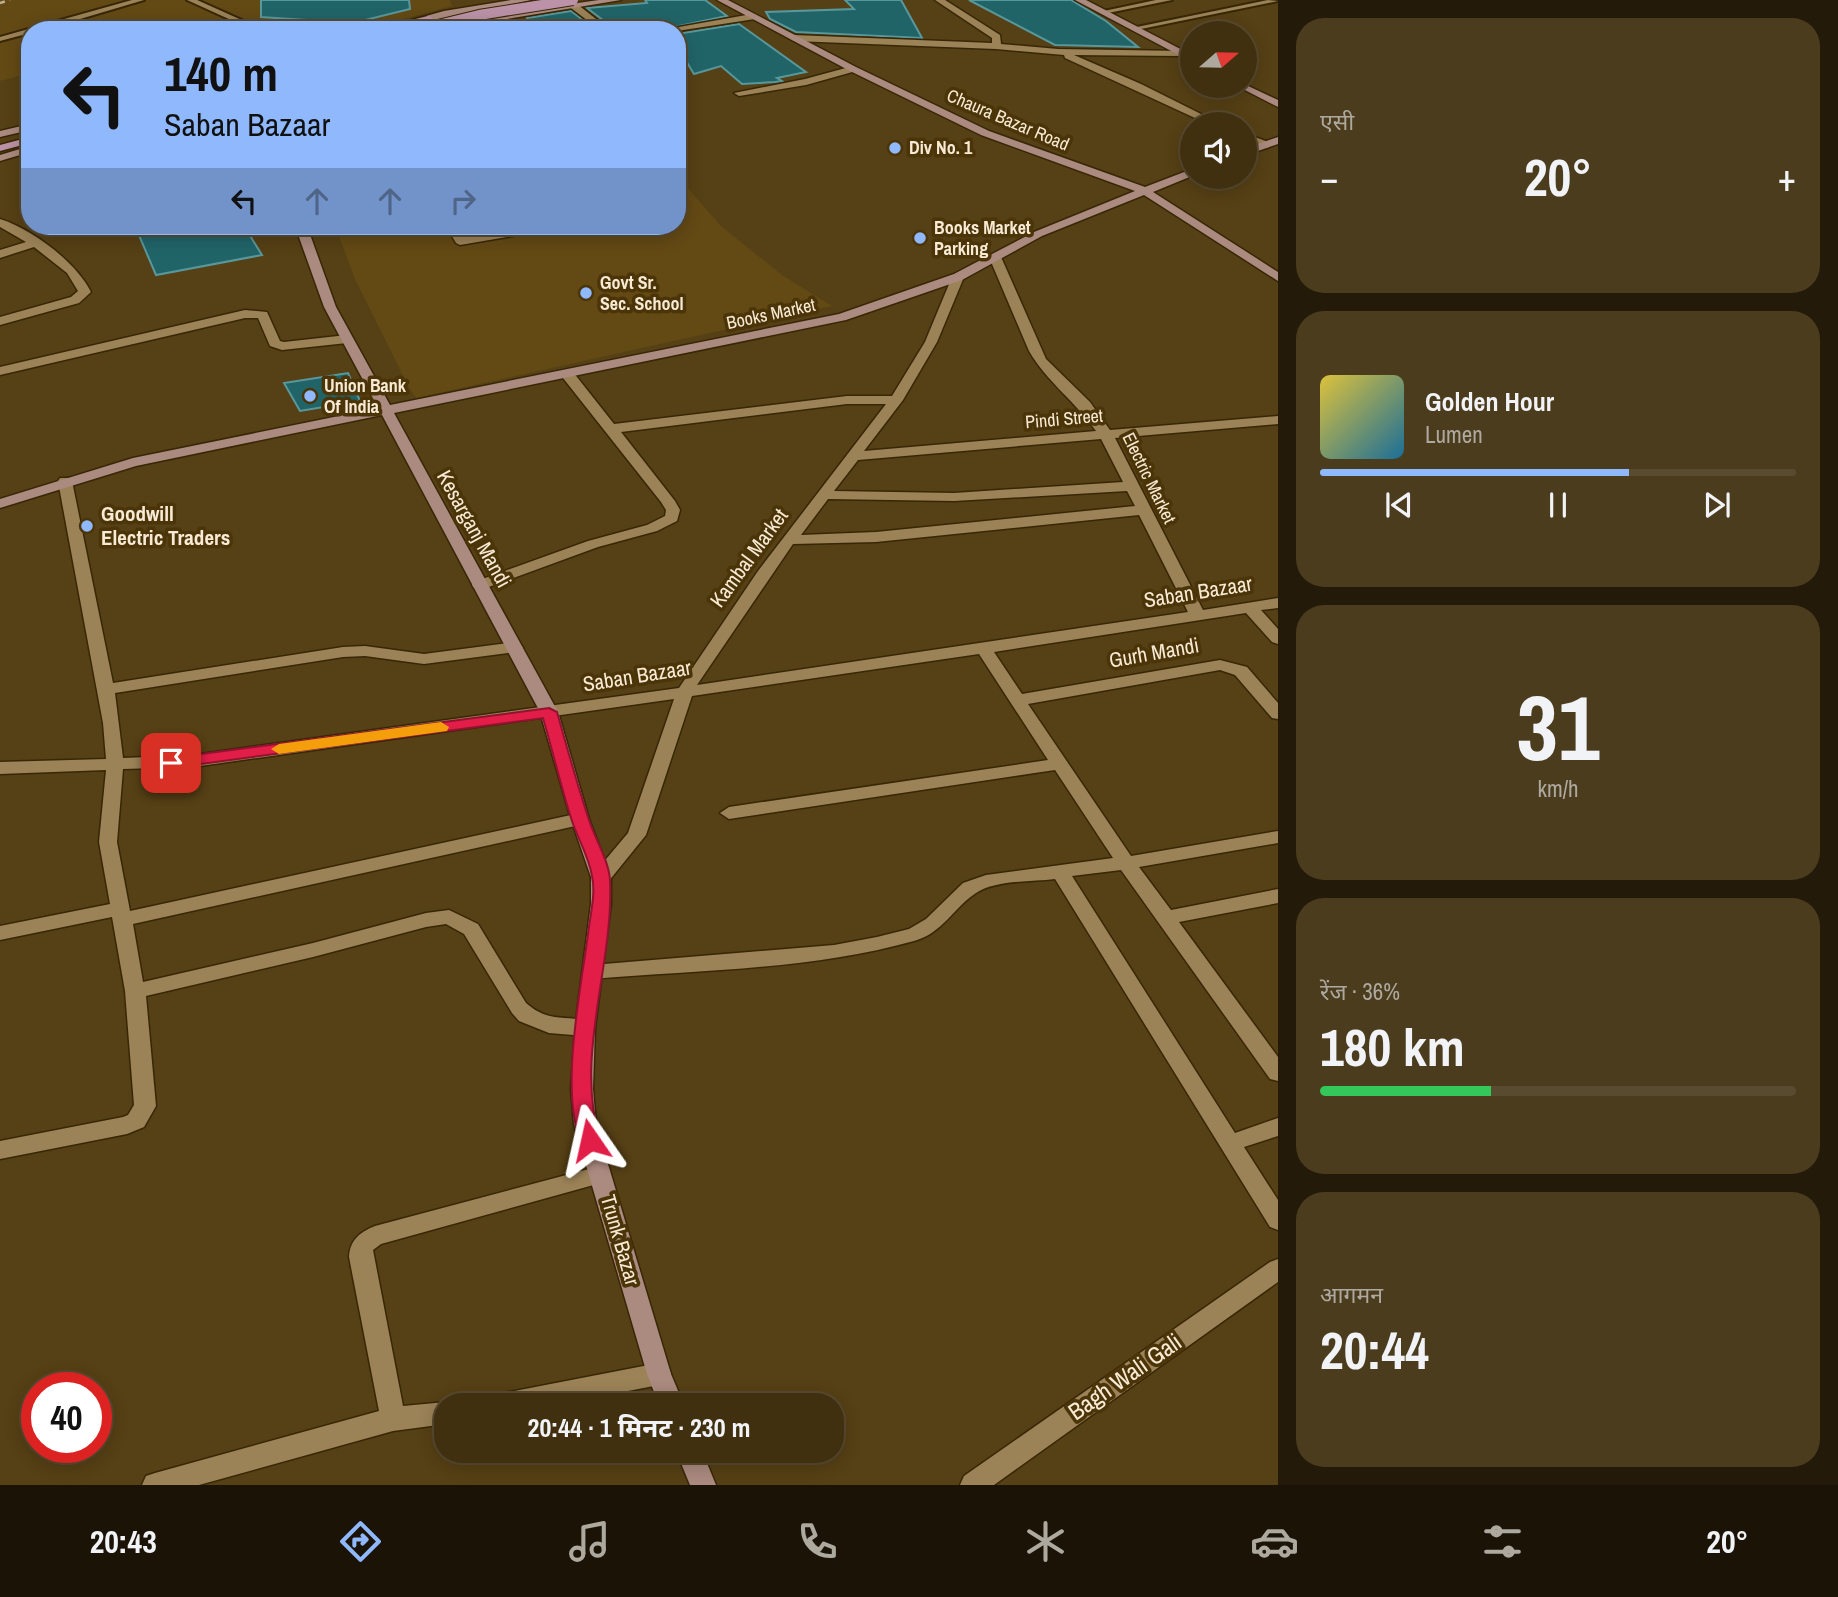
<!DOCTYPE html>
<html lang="hi">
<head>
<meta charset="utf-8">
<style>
  body { margin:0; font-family:"Archivo Narrow","Noto Sans Devanagari",sans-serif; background:#4b3c1e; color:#f1f3f6; height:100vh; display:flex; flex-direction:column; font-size:26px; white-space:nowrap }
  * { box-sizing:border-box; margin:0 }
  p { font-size:23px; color:#aea99f }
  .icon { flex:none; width:38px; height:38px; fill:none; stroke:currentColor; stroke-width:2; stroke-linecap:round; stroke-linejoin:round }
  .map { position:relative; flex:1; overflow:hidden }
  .panel { display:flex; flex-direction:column; gap:18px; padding:18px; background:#231a09; width:560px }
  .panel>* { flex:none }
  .banner { position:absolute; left:21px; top:21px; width:665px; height:214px; border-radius:28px; box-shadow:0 4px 18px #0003,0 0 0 2px #594b30; background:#8fb8fd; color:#111; overflow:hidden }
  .needle { width:46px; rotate:70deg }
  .controls { position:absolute; left:1180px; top:21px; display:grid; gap:14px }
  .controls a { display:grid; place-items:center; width:77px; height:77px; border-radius:50%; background:#403010; box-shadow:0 4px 18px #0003,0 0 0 2px #594b30; font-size:35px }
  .speed { position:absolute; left:21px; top:1372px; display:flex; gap:14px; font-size:35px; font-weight:700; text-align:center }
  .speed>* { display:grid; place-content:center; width:91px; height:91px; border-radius:50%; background:#403010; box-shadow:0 4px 18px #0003,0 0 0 2px #594b30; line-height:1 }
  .speed .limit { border:10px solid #d22; background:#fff; color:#111 }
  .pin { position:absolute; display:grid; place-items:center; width:60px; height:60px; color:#fff; margin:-30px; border-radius:14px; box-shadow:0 4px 10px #0006 }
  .me { position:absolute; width:77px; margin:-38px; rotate:349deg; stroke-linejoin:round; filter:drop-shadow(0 0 5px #0008) }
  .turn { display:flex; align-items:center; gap:24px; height:147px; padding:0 28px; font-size:32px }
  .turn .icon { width:91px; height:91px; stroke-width:2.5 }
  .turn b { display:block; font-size:49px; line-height:60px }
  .lanes { display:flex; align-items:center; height:66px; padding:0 28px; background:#0003; justify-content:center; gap:35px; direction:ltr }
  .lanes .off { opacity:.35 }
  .big { font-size:52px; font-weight:700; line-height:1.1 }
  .panel .tile { flex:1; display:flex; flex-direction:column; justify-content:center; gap:10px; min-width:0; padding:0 24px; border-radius:28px; background:#4b3c1e }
  .panel .dial { align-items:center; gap:0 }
  .dial b { font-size:91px; line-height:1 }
  .song { display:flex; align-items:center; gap:21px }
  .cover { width:84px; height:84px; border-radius:10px; background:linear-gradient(135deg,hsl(50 70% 55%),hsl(200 70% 35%)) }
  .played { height:7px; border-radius:4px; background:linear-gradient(90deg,#8fb8fd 65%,#594b30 65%) }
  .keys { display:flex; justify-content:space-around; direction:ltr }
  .heat { display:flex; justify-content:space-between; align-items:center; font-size:38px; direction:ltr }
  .charge { height:10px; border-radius:5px; background:linear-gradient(90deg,#34c759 36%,#594b30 0) }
  .trip { position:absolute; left:434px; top:1393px; width:410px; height:70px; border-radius:28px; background:#403010; box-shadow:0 4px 18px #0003,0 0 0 2px #594b30; font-weight:700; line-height:70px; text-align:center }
  .tabs { display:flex; height:112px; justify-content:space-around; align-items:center; background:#1a1306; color:#aea99f }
  .tabs .icon { width:49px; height:49px }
  .tabs .active { color:#8fb8fd }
  .tabs b { font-size:32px; color:#f1f3f6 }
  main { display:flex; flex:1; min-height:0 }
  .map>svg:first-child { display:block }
  .built { fill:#634914 }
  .building { fill:#216468; stroke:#58989c; stroke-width:2 }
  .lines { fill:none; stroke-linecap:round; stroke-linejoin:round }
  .lane-casing { stroke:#382706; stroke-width:4 }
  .street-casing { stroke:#382706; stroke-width:3 }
  .secondary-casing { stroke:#382706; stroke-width:3 }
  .primary-casing { stroke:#382706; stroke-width:3 }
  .lane { fill:#9b8257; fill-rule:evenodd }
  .street { fill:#9b8257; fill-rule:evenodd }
  .secondary { fill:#ab8a7f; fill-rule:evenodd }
  .primary { fill:#bb92a7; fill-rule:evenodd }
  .rail { stroke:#c1b093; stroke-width:2.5; stroke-dasharray:5 5; stroke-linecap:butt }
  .primary-bridge-casing { stroke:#382706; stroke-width:12; stroke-linecap:butt }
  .primary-bridge { stroke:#bb92a7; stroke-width:10 }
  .route { fill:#e11d48; stroke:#92132f; stroke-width:2 }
  .slow { fill:#f59e0b }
  .poi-dot { fill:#8fb8fd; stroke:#4b3508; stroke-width:2.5 }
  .labels { text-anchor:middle; stroke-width:7; stroke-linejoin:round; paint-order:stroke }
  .far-street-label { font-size:18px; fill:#f8ead4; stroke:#4b3508 }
  .far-poi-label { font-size:18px; font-weight:bold; fill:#f8ead4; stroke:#4b3508; text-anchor:start }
  .poi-label { font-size:21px; font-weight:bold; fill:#f8ead4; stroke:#4b3508; text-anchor:start }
  .street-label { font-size:21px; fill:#f8ead4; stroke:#4b3508 }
  .near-street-label { font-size:24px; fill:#f8ead4; stroke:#4b3508 }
</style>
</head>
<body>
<main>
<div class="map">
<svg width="1278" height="1485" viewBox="0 0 1278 1485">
  <rect width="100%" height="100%" fill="#564015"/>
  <g class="built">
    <polygon points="0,0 450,0 452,6 362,30 217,30 205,26 191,30 30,30 30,73 0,81"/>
    <polygon points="677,176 722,227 782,275 832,306 416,398 408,386 355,279 335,226 677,226"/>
  </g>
  <g class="building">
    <polygon points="261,0 409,0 410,9 353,23 261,17"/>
    <polygon points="645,0 705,0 727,16 660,30 616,30 587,8 647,3"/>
    <polygon points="845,0 901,0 922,38 796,32 770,19 766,12 854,9"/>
    <polygon points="969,0 1071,0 1106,21 1138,47 1055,45"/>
    <polygon points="571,11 592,27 529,30 527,18"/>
    <polygon points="739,24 753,34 806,72 777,78 782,81 775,82 742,84 721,66 694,74 677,46 677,34"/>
    <polygon points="135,226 244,226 262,255 156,275"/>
    <polygon points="348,373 360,401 300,411 284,383"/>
  </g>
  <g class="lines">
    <defs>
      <g id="lane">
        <polygon points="132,0 144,0 43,30 30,30 30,33 0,41 0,37"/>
        <polygon points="187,0 197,0 264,30 253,30"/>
        <polygon points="1156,0 1172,0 1103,14 1099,12"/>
        <polygon points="1268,0 1278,1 1136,30 1132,28"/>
      </g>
      <g id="street">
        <polygon points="935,0 945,0 1000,35 1001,44 1058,49 1183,51 1185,53 1180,56 1074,55 1141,84 1221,124 1208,124 1065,58 1064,55 996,49 794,41 789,38 794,35 992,43 992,38"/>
        <polygon points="571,4 577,4 610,30 600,30 571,8"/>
        <polygon points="752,14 755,15 755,19 677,31 662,30"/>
        <polygon points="853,66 858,69 856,71 806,85 739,96 734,93 805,79"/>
        <polygon points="1244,133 1271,143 1272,145 1267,148 1244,140"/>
        <path d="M0,219C32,229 76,262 91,292L79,303L0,325V317L71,297L78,291L67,273L34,247L0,258V250L26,242L0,227Z"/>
        <polygon points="446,226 458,226 464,237 534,226 560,226 554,229 460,245 456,243"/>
        <path d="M995,253L1001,257L1046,359L1090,402L1110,430L1278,416V424L1115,438L1203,610L1278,598V608L1261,610L1278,629V644L1272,642L1246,613L994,652L1022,694L1220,660L1247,667L1278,703V719L1272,718L1235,675L1220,670L1028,704L1131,856L1278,831V843L1139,867L1171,910L1278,889V903L1179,922L1278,1057V1081L1270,1079L1121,870L1072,876L1235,1133L1278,1118V1136L1244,1147L1278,1200V1230L1270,1227L1055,879C1031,882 996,880 976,893C953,908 943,933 914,941C810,970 699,970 592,979L585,977L582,972L585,967L592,965L834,945L877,937L909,929L926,919L963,883L986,875L1113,858L1055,770L729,819L720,813L729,807L1048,760L979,654L692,696L646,835L608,882H594L591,877L628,833L674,699L193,767L123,769L117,842L130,911L580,813L587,815L589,819L587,823L580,825L133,924L143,982L313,943L426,913L449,910L478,924L526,1003C550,1024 565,1014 592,1022L595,1028L592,1034L585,1036L549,1033L519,1021L512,1013L464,934L446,924L426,927L313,957L146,996L156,1106L144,1127L127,1134L0,1159V1141L123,1117L128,1115L134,1105L125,991L112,917L0,940V926L110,904L99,842L106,770L0,774V762L106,759L103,723L58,481L60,478H70L72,481L113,683L343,647L365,646L424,654L515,642L523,647L515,652L424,664L365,656L343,657L115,693L123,758L193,755L679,688L758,571L886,404H847L621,432L675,501L680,510L677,521L657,531L598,547L486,588H474L472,585L474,582L588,541L647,525L665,516L666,510L661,502L563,378V372H573L614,424L847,396H892L925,342L952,277L958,273L964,277L937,342L903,400L864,451L1096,431C1076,402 1046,381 1029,351L989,257ZM1101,439L1123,482L954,493L834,491L858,460ZM1127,491L1135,506L876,532L801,535L828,499L954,501ZM1139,515L1188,612L697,685L793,544L876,542Z"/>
        <polygon points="245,310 267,312 280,341 284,342 347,335 353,339 347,343 282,350 270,346 258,318 245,318 0,375 0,367"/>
        <path d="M600,1166L608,1169L611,1175L608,1181L381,1244L373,1250L403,1406L446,1402L455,1405H446V1424L393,1431L199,1485H142L146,1476L155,1473L379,1411L349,1257C350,1240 360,1232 375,1226Z"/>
        <polygon points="1278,1259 1278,1282 994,1485 960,1485 964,1476 1270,1262"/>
        <polygon points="659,1363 668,1366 671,1374 668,1382 659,1385 556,1405 486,1405 490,1397 499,1394"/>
      </g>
      <g id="secondary">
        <polygon points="511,0 531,0 392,30 376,30 444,11"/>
        <polygon points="599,0 621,0 507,19 459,30 442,30 507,13"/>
        <polygon points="717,0 728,0 856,67 989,131 1145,187 1192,169 1192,176 1153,192 1278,272 1278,281 1144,195 1042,236 962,280 846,320 394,413 558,712 589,819 611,877 611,904 595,1028 593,1089 596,1124 671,1374 684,1405 659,1405 647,1374 574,1124 571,1089 575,1028 591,904 591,877 571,819 540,712 382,415 136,466 0,508 0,499 133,458 378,408 324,307 295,226 307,226 336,307 390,405 839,314 954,274 1034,232 1135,191 981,135 850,71"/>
        <polygon points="1075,0 1086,0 1192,55 1192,62"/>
        <polygon points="1244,84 1278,100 1278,107 1237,86"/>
        <polygon points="30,124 30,130 0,137 0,131"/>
        <polygon points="1278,137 1278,144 1244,156 1244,149"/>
        <polygon points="30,146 30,152 0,161 0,155"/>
        <polygon points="676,1451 702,1451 716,1485 690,1485"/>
      </g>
      <polygon id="primary" points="30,137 30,143 0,151 0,145"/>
    </defs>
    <use href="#lane" class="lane-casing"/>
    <use href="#street" class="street-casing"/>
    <use href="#secondary" class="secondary-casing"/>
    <use href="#primary" class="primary-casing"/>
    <use href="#lane" class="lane"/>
    <use href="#street" class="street"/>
    <use href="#secondary" class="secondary"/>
    <use href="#primary" class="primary"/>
    <polyline class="rail" points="0,3 10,0"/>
    <defs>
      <g id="primary-bridge">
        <polyline points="391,30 428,21"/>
        <polyline points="417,30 479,15 573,0"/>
      </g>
    </defs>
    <use href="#primary-bridge" class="primary-bridge-casing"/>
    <use href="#primary-bridge" class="primary-bridge"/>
  </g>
  <path class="route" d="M549,708L557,712C567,748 577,784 589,820C595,839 609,861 610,880C614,966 574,1055 600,1140L597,1146L590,1148L583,1146C558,1098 581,988 588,934C590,916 596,894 592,876C589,857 578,839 572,821C561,787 553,752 543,718L171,768L163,763L171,758Z"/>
  <polygon class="slow" points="441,722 449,727 447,731 279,754 271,749 279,744"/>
  <g class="poi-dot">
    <circle cx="895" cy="148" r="7"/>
    <circle cx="920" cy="238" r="7"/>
    <circle cx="586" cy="293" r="7"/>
    <circle cx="310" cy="396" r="7"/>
    <circle cx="87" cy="526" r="7"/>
  </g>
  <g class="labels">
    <g class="far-street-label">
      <text transform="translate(1008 120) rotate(23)" y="6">Chaura Bazar Road</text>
      <text transform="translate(771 314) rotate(-12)" y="6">Books Market</text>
      <text transform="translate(1064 419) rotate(-5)" y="6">Pindi Street</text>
      <text transform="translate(1149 478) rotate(64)" y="6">Electric Market</text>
    </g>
    <g class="far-poi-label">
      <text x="909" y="154">Div No. 1</text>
      <text x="934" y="234">Books Market<tspan x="934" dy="21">Parking</tspan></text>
      <text x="600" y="289">Govt Sr.<tspan x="600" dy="21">Sec. School</tspan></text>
      <text x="324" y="392">Union Bank<tspan x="324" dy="21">Of India</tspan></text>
    </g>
    <g class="poi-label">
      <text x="101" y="521">Goodwill<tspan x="101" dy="24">Electric Traders</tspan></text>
    </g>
    <g class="street-label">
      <text transform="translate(474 529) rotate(61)" y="7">Kesarganj Mandi</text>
      <text transform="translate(749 558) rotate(-54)" y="7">Kambal Market</text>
      <text transform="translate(1198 592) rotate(-9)" y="7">Saban Bazaar</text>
      <text transform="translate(1154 653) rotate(-10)" y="7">Gurh Mandi</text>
      <text transform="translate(637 676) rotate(-9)" y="7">Saban Bazaar</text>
      <text transform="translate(620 1240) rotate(74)" y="7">Trunk Bazar</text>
    </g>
    <g class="near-street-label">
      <text transform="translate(1125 1377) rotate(-35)" y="8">Bagh Wali Gali</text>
    </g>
  </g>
</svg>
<div class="controls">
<a><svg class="needle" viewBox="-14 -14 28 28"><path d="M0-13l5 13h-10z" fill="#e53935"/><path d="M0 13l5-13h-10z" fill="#aea99f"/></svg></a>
<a><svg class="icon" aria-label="sound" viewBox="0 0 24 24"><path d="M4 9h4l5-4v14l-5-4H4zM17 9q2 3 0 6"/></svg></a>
</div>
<div class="speed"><div class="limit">40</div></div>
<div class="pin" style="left:171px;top:763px;background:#d93025"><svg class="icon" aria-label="arrive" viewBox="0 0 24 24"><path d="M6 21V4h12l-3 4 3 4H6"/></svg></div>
<svg class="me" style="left:590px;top:1140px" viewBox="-20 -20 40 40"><path d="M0-17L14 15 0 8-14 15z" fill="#e11d48" stroke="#fff" stroke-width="4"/></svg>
<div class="trip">20:44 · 1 मिनट · 230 m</div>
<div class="banner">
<div class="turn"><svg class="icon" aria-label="left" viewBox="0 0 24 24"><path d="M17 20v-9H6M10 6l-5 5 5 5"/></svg><div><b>140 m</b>Saban Bazaar</div></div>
<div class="lanes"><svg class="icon" aria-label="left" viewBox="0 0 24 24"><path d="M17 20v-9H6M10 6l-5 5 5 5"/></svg><svg class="icon off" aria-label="ahead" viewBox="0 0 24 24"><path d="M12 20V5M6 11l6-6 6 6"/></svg><svg class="icon off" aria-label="ahead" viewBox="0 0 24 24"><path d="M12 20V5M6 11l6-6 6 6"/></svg><svg class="icon off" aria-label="right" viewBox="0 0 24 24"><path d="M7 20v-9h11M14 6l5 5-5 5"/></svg></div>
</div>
</div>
<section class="panel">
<div class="tile"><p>एसी</p>
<div class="heat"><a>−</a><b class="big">20°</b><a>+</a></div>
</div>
<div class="tile">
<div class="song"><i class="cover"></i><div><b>Golden Hour</b><p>Lumen</p></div></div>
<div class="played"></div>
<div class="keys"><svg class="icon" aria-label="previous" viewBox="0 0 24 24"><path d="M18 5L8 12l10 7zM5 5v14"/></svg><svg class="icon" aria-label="pause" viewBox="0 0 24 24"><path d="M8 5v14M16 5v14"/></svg><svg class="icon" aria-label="next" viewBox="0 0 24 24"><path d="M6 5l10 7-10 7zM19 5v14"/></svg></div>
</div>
<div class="tile dial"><b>31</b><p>km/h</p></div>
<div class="tile"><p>रेंज · 36%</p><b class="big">180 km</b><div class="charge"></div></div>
<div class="tile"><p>आगमन</p><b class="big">20:44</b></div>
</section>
</main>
<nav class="tabs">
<b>20:43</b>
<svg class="icon active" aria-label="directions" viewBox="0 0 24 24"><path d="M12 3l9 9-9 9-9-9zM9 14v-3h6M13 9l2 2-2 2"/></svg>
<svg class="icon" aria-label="music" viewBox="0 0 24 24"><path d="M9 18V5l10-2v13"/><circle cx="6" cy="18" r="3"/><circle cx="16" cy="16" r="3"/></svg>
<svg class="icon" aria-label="phone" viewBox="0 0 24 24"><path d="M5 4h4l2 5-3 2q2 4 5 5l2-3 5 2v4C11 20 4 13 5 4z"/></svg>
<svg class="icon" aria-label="climate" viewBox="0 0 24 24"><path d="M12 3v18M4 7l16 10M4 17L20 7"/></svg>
<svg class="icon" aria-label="car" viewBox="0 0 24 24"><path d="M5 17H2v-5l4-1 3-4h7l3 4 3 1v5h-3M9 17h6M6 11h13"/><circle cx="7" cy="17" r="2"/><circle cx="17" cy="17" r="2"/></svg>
<svg class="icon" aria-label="filters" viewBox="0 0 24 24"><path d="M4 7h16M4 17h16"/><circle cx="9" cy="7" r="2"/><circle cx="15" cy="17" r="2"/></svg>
<b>20°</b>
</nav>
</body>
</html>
